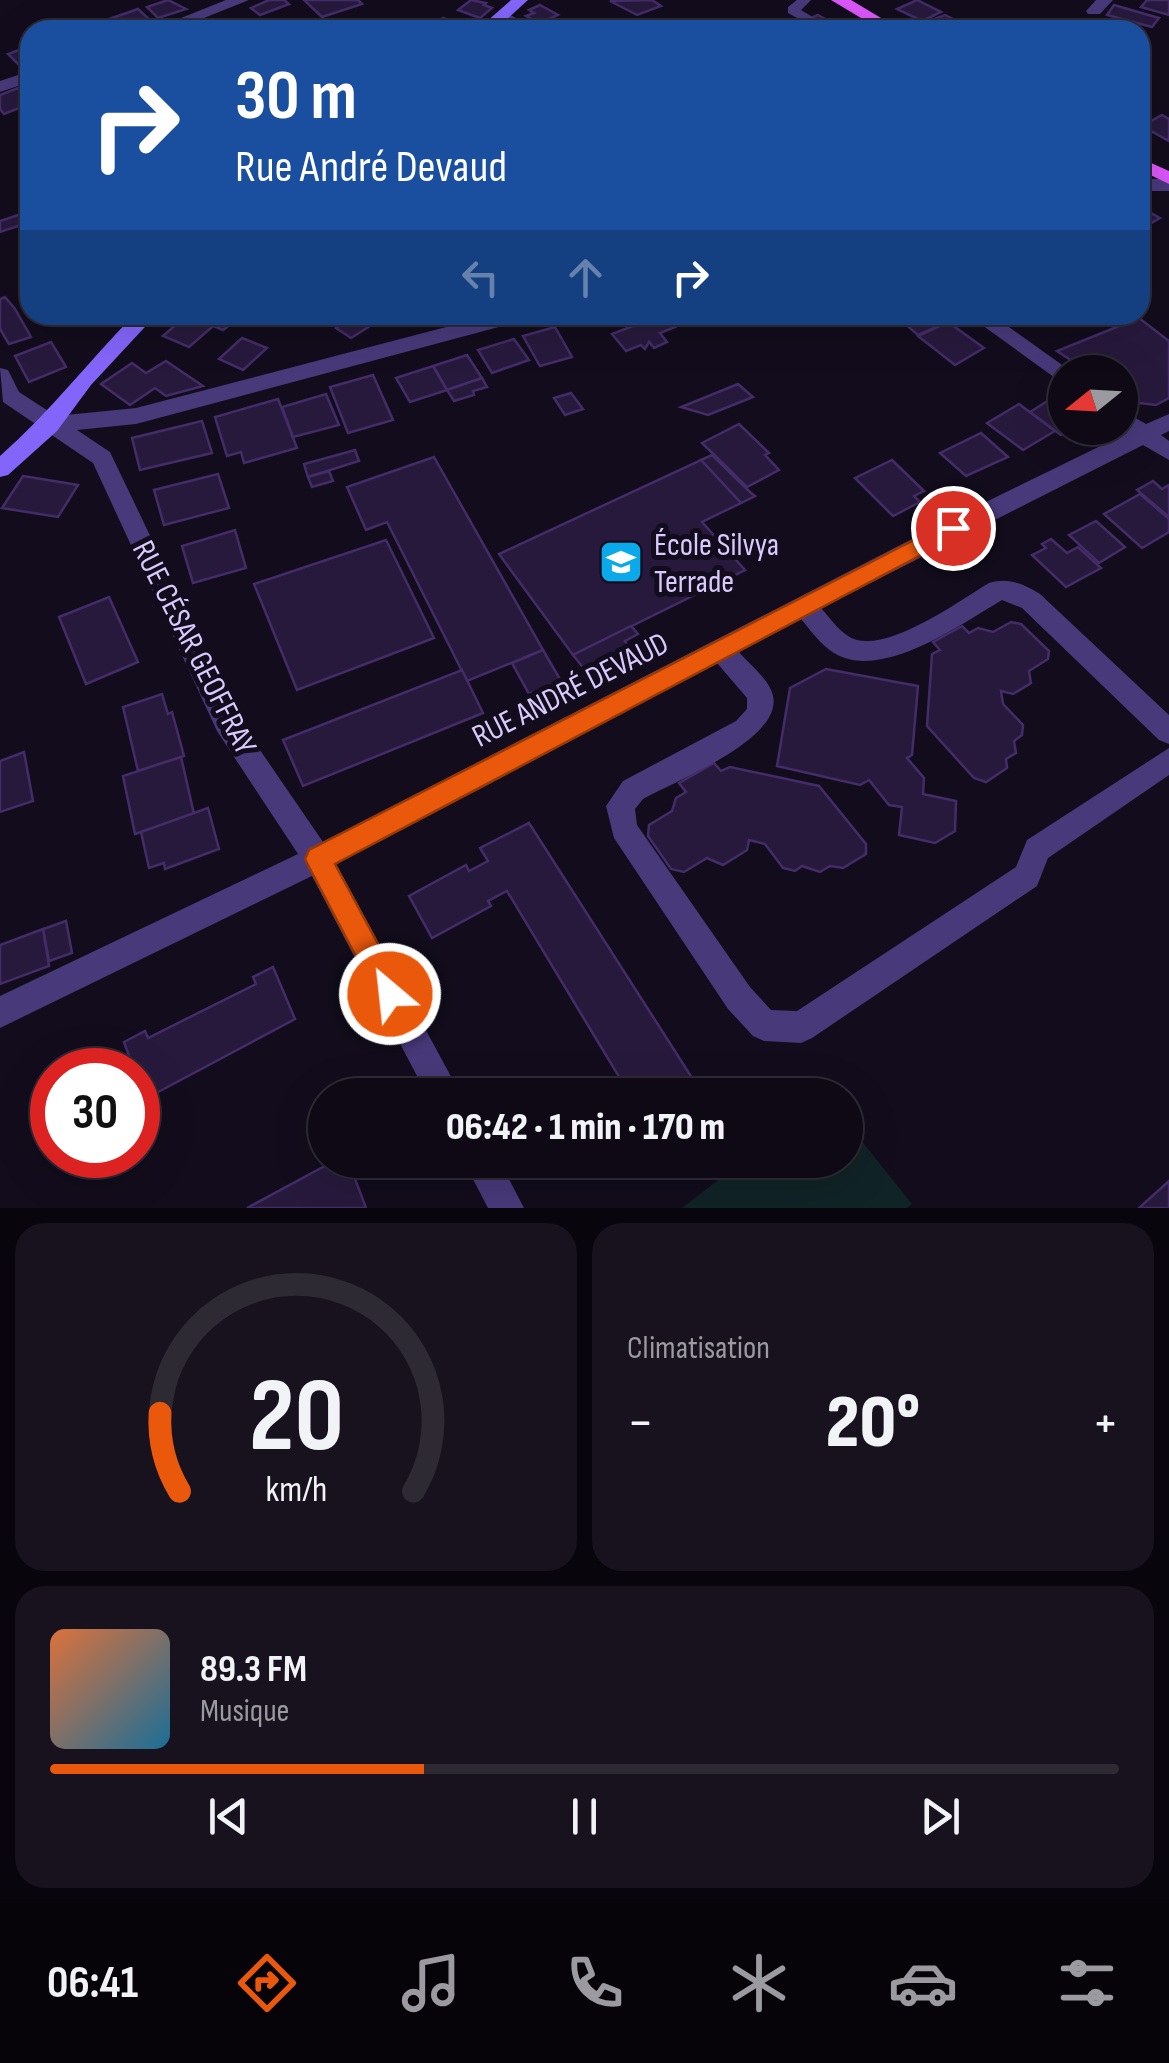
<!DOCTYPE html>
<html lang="fr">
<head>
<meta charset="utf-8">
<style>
  body { margin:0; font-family:"Sofia Sans Condensed",sans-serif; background:#17121e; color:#f1f3f6; height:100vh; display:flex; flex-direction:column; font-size:38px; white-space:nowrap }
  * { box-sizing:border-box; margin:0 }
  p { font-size:32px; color:#9b9aa0 }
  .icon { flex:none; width:55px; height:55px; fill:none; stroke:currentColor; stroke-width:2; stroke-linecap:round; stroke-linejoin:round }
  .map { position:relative; height:1208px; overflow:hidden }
  .drawer { display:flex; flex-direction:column; gap:15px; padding:15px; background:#08050c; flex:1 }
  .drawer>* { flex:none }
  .top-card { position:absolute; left:20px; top:20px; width:1130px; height:305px; border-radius:30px; box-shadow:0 10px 40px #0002,0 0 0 2px #2e2a34; background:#1a4fa0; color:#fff; overflow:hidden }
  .needle { width:65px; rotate:252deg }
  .tools { position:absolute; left:1048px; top:355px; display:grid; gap:20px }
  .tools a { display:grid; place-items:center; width:90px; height:90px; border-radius:50%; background:#0e0915; box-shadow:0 10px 40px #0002,0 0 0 2px #2e2a34; font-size:50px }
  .speed { position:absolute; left:30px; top:1048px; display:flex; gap:20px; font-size:50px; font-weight:700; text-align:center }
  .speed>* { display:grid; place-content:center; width:130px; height:130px; border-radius:50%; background:#0e0915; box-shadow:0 10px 40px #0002,0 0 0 2px #2e2a34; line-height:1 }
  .speed .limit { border:15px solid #d22; background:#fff; color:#111 }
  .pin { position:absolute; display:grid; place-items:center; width:85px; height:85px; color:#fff; margin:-42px; border:5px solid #fff; border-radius:50%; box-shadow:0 2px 10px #0007 }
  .me { position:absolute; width:110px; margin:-55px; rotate:332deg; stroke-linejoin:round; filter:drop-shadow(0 0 8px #0008) }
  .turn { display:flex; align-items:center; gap:35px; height:210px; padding:0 50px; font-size:45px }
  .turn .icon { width:130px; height:130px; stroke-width:2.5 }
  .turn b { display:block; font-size:70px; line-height:85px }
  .lanes { display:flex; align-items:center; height:95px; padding:0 50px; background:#0003; justify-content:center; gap:50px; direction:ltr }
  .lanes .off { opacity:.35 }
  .big { font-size:75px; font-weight:800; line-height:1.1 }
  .drawer .card { flex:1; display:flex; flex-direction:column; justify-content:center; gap:15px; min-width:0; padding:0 35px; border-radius:30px; background:#17121e }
  .drawer .dial { align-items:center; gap:0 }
  .dial svg { height:260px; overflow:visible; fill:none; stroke:#2e2a34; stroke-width:7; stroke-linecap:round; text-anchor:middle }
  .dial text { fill:#f1f3f6; stroke:none }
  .song { display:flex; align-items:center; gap:30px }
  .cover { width:120px; height:120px; border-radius:15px; background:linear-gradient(135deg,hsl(20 70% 55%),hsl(200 70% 35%)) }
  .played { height:10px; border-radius:5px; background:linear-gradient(90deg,#ea580c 35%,#2e2a34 35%) }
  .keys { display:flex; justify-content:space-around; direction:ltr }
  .heat { display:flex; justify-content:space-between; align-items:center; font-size:55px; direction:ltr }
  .drawer .tiles { flex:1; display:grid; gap:15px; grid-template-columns:1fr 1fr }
  .card:last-child { grid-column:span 2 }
  .trip { position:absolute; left:308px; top:1078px; width:555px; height:100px; border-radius:50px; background:#0e0915; box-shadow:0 10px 40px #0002,0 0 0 2px #2e2a34; font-weight:800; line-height:100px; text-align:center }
  .dock { display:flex; height:160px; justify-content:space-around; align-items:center; background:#060408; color:#9b9aa0 }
  .dock .icon { width:70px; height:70px }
  .dock .current { color:#ea580c }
  .dock b { font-size:45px; color:#f1f3f6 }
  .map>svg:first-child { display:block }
  .green { fill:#102326 }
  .building { fill:#27193c; stroke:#432c68; stroke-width:2.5 }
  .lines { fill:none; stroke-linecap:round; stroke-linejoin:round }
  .lane { fill:#48397a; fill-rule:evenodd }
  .street { fill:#48397a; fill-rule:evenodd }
  .secondary { fill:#8465f9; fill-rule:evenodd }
  .primary { fill:#da56f8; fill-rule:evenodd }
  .route { fill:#ea580c; stroke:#983908; stroke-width:2.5 }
  .labels { text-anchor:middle; stroke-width:10; stroke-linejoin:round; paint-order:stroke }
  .poi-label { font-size:32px; fill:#d9cafd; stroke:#120c1c; text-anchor:start }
  .street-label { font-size:32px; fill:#d9cafd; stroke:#120c1c }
</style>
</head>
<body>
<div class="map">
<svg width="1169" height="1208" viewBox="0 0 1169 1208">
  <rect width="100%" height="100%" fill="#120c1c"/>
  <polygon class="green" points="845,1120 912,1204 907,1208 682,1208 744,1160 845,1160"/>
  <g class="building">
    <polygon points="168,0 186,9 158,18 147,7"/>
    <polygon points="269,0 284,0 289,4 260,15 251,8"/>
    <polygon points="304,0 358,0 362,4 322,17"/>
    <polygon points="471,0 486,3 484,5 492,8 480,18 458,10"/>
    <polygon points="652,0 661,6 637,15 610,1"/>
    <polygon points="917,0 941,12 922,21 897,9"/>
    <polygon points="1147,0 1169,0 1169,15 1141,7"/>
    <polygon points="540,5 558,15 540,23 526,16 534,13 529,10"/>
    <polygon points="1114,5 1159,18 1152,27 1107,15"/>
    <polygon points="138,9 151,21 120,30 109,19"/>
    <polygon points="818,15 841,28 803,30 795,25"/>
    <polygon points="945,15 967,26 959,30 922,30 915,26"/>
    <polygon points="443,18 465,25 459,30 428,30"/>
    <polygon points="30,46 30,63 21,67 8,54"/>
    <polygon points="18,88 30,104 4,114 0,109 0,95"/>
    <polygon points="1162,115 1169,119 1169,141 1142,126"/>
    <polygon points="1140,207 1160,218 1141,229"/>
    <polygon points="30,211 30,222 0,232 0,221"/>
    <polygon points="5,297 15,309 31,337 9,344 0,329 0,299"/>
    <polygon points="187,315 213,326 189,347 163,336"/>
    <polygon points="188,315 243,315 223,330"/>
    <polygon points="356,315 376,315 381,319 351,338 336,328"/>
    <polygon points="402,315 440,315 441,317 406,325"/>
    <polygon points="661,315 675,327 660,333 667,342 654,348 649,342 645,349 641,345 626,351 612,334"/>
    <polygon points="666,315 707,315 708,316 676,325"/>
    <polygon points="895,315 942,315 948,322 918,335"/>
    <polygon points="1139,318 1169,341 1169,398 1156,405 1131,402 1120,395 1120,372 1089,372 1057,351"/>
    <polygon points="948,322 984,348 955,365 918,336"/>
    <polygon points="555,327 572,357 540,366 523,336"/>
    <polygon points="242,338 267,348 243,370 219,359"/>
    <polygon points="514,339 529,360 492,373 478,350"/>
    <polygon points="51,342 66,367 29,382 15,356"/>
    <polygon points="467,355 482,378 447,390 433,366"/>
    <polygon points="166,361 203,386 166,396 155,388 130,405 101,384 132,363 146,373"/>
    <polygon points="433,366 447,390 410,402 396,378"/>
    <polygon points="373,375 393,420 348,433 330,387"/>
    <polygon points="482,378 487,387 473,391 474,395 454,401 447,390"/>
    <polygon points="738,384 753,397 708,415 681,407"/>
    <polygon points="571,393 583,409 565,415 554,398"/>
    <polygon points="326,394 339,425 293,437 282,407"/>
    <polygon points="1057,395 1065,401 1065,428 1072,428 1061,435 1030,412"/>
    <polygon points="278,399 297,448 244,463 241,452 227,456 215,417"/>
    <polygon points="1019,404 1055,431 1023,450 987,423"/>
    <polygon points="202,421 212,453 140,470 132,438"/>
    <polygon points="739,424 769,453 765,455 779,470 747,487 702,443"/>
    <polygon points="981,433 1008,457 966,476 940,453"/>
    <polygon points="355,450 359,461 308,477 304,464"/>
    <polygon points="712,455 751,493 755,496 741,503 701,460"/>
    <polygon points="434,457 543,650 467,681 387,522 366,530 347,487"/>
    <polygon points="701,460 741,503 702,522 745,570 573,655 499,554"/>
    <polygon points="892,460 924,491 914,496 920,502 893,516 855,478"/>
    <polygon points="329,471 333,481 312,487 308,477"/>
    <polygon points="218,474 229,508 164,525 154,490"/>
    <polygon points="23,476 78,485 58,517 2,508"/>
    <polygon points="1153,481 1162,489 1169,485 1169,517 1137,490"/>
    <polygon points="1140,494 1169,519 1169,532 1142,548 1104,514"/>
    <polygon points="1096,521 1125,547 1099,563 1069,535"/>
    <polygon points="235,530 246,568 193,583 182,546"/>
    <polygon points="1051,539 1067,553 1078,547 1101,568 1066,587 1032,555 1046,548 1042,544"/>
    <polygon points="386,540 434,638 297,690 254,584"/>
    <polygon points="109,597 138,662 86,684 59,617"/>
    <polygon points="1011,622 1021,624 1049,651 1048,659 1029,671 1031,683 1013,694 1001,691 1003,704 1023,725 1022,735 1014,741 1016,753 1006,759 1007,768 986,782 974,778 927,726 932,654 940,650 933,642 962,626 969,633 978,628 993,632"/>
    <polygon points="631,626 638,634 625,641 629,648 585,670 573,655"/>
    <polygon points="543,650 561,681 529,694 512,663"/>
    <polygon points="826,669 918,686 912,755 907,758 924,778 923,794 956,801 955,831 935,843 899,835 902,807 889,805 869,780 860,785 777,766 790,688"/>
    <polygon points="462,670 483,713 303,786 283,740"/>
    <polygon points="162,694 168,714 172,712 184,756 138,771 123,707"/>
    <polygon points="24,752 33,801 0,812 0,761"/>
    <polygon points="181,757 194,814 135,834 123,776"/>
    <polygon points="714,763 721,771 730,767 819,786 866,844 866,854 843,868 830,866 820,872 802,866 795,871 783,868 765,844 749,840 747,850 723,865 707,858 684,872 671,869 648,836 649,825 672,811 676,798 686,792 679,783"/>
    <polygon points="208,808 219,849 165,869 164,863 149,868 141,832"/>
    <polygon points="529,823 703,1095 630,1095 507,891 488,901 491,906 432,938 409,896 466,865 469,871 488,861 480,848"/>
    <polygon points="66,921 72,953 49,961 43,929"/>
    <polygon points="43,929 49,966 0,984 0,945"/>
    <polygon points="273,967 295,1019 145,1099 138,1070 134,1070 124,1042 145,1031 148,1038 256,984 253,977"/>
    <polygon points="336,1160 348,1160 366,1208 247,1208"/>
    <polygon points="1169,1181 1169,1208 1139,1208"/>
  </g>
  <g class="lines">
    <polygon class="lane" points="797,0 811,0 801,10 834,30 819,30 788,13 788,7"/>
    <g class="street">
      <polygon points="226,0 249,0 174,30 151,30"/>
      <polygon points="1096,0 1113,0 1100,14 1088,14 1086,11"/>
      <path d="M503,11L533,27L535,30C519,30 507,28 495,16Z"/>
      <polygon points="30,71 30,82 0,92 0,81"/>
      <rect x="1140" y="179" width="29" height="12"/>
      <path d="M492,315H528L525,320L136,424L77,430L110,452L236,715L323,842L945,522L1127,433L1119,428L1120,409L1146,424L1169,414V431L1161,435L1169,441V460L1143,445L821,608C831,619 842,636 857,640C893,649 959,601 989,583C1009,577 1023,584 1040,594L1169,715V744L1159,740L1022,608L1002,600C961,624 881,682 834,653C821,645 811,631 801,619L739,652C749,664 770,680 773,696C783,739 675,781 643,799L635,809L637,825L750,987L771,1010L797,1011L1016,867L1027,840L1169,748V775L1048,858L1037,886L812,1038L801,1043L764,1041L753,1036L728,1009L614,838L606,806L623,781L736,721L747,709V698L717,663L336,864L461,1095H427L312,876L0,1028V996L298,854L217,731L93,463L3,402L0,368L8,370L19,392L56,416L136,408Z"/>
      <polygon points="968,315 992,315 1072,372 1065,372 1065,385"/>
      <polygon points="463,1160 499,1160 524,1208 488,1208"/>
    </g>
    <g class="secondary">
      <polygon points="511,0 528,0 495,30 477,30"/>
      <path d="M134,315H156L91,385L57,431L8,475L0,477V456C49,413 88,362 134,315Z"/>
    </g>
    <g class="primary">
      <polygon points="831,0 851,0 901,30 881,30"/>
      <polygon points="1140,158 1169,171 1169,184 1140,170"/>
    </g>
  </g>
  <polygon class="route" points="953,520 964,528 961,534 335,864 405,994 400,1004 390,1008 381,1004 309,867 305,859 309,850"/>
  <defs>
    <symbol id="school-square" viewBox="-11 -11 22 22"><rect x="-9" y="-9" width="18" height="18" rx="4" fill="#0aa9e9" stroke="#120c1c"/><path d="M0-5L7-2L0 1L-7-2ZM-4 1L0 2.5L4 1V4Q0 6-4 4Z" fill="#fff"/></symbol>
  </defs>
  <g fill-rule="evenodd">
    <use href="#school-square" x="596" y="537" width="50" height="50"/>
  </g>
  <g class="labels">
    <g class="poi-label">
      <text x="654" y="555">École Silvya<tspan x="654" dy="37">Terrade</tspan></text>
    </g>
    <g class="street-label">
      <text transform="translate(195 647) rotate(63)" y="11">RUE CÉSAR GEOFFRAY</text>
      <text transform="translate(570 689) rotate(-27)" y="11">RUE ANDRÉ DEVAUD</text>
    </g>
  </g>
</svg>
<div class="tools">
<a><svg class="needle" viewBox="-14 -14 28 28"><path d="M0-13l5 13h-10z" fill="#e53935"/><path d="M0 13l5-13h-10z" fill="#9b9aa0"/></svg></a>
</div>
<div class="speed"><div class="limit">30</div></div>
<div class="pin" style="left:953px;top:528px;background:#d93025"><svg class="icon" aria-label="arrive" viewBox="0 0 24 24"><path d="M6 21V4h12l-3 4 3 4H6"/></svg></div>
<svg class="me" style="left:390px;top:994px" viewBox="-20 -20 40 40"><circle r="17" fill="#ea580c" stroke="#fff" stroke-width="3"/><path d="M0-11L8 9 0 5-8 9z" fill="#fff"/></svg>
<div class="trip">06:42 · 1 min · 170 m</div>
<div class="top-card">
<div class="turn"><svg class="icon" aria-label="right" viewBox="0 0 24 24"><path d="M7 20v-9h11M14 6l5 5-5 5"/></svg><div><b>30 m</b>Rue André Devaud</div></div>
<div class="lanes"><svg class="icon off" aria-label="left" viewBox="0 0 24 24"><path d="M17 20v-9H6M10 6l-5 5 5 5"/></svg><svg class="icon off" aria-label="ahead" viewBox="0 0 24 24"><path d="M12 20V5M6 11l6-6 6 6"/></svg><svg class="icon" aria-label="right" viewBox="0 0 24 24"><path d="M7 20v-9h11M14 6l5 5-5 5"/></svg></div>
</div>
</div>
<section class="drawer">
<div class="tiles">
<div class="card dial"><svg viewBox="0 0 100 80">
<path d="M14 69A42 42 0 1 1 86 69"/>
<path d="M14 69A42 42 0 0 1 8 45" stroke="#ea580c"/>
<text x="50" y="56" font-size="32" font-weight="700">20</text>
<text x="50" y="72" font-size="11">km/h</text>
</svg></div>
<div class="card"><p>Climatisation</p>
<div class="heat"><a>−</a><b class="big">20°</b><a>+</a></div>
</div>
<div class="card">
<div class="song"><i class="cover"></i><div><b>89.3 FM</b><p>Musique</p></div></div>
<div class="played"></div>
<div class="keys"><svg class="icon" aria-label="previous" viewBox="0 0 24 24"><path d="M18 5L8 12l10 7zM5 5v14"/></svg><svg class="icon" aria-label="pause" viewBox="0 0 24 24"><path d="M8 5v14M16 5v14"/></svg><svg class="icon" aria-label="next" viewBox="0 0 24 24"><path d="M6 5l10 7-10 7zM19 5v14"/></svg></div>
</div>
</div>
</section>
<nav class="dock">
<b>06:41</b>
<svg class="icon current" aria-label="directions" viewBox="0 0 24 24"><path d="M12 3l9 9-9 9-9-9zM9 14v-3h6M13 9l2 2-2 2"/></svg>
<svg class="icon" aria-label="music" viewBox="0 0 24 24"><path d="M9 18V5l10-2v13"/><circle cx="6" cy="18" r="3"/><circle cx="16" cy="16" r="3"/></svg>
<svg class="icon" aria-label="phone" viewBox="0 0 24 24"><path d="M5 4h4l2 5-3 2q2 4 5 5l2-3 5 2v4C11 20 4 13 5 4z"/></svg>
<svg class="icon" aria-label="climate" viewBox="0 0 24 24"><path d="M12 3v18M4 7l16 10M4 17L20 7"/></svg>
<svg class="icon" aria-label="car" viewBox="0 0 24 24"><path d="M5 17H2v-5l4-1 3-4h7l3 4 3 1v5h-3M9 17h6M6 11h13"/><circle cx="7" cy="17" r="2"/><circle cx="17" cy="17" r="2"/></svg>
<svg class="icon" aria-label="filters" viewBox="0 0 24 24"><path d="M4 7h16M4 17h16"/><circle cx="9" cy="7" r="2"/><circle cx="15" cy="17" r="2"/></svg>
</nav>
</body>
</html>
